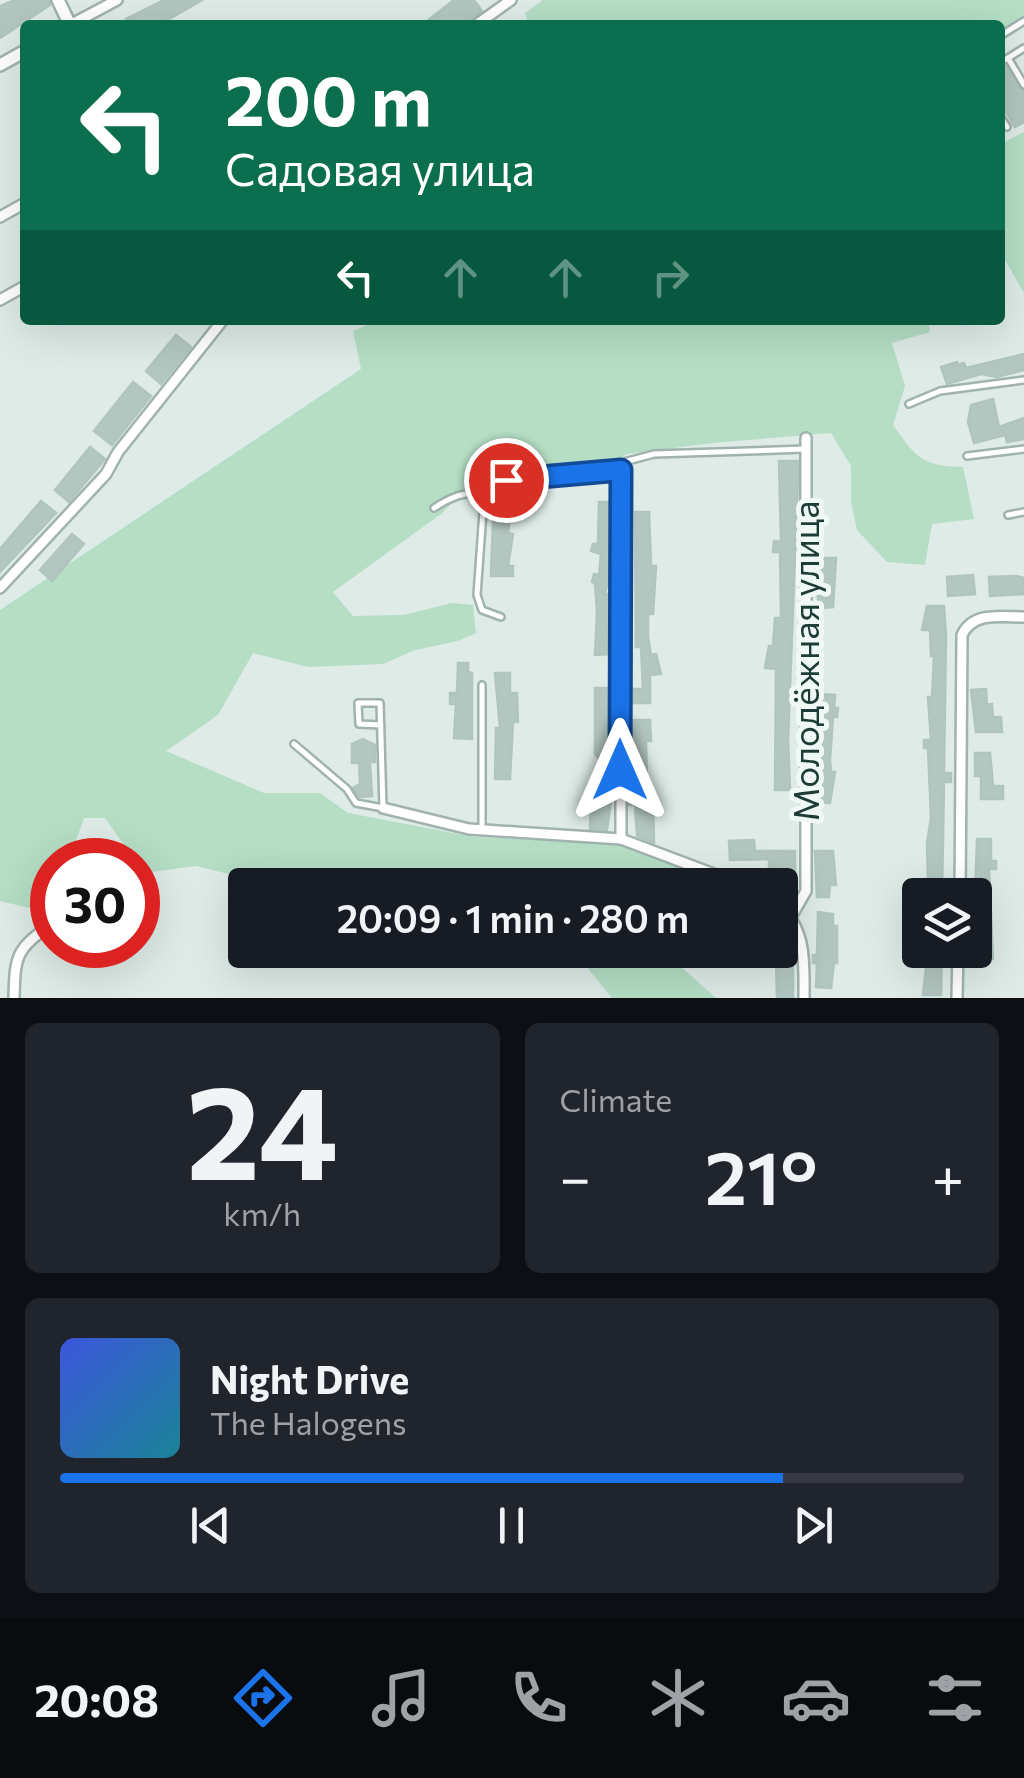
<!DOCTYPE html>
<html lang="en">
<head>
<meta charset="utf-8">
<style>
  body { margin:0; font-family:Commissioner,sans-serif; background:#20242c; color:#f1f3f6; height:100vh; display:flex; flex-direction:column; font-size:38px; white-space:nowrap }
  * { box-sizing:border-box; margin:0 }
  p { font-size:32px; color:#9ea1a6 }
  .icon { flex:none; width:55px; height:55px; fill:none; stroke:currentColor; stroke-width:2; stroke-linecap:round; stroke-linejoin:round }
  .map { position:relative; height:998px; overflow:hidden }
  .sheet { display:flex; flex-direction:column; gap:25px; padding:25px; background:#0d0f14; flex:1 }
  .sheet>* { flex:none }
  .banner { position:absolute; left:20px; top:20px; width:985px; height:305px; border-radius:10px; box-shadow:0 10px 40px #0002; background:#0b6e4f; color:#fff; overflow:hidden }
  .tools { position:absolute; left:902px; top:878px; display:grid; gap:20px }
  .tools a { display:grid; place-items:center; width:90px; height:90px; border-radius:10px; background:#171b24; box-shadow:0 10px 40px #0002; font-size:50px }
  .speed { position:absolute; left:30px; top:838px; display:flex; gap:20px; font-size:50px; font-weight:700; text-align:center }
  .speed>* { display:grid; place-content:center; width:130px; height:130px; border-radius:50%; background:#171b24; box-shadow:0 10px 40px #0002; line-height:1 }
  .speed .limit { border:15px solid #d22; background:#fff; color:#111 }
  .pin { position:absolute; display:grid; place-items:center; width:85px; height:85px; color:#fff; margin:-42px; border:5px solid #fff; border-radius:50%; box-shadow:0 2px 10px #0007 }
  .me { position:absolute; width:110px; margin:-55px; rotate:0deg; stroke-linejoin:round; filter:drop-shadow(0 0 8px #0008) }
  .turn { display:flex; align-items:center; gap:35px; height:210px; padding:0 40px; font-size:45px }
  .turn .icon { width:130px; height:130px; stroke-width:2.5 }
  .turn b { display:block; font-size:70px; line-height:85px }
  .lanes { display:flex; align-items:center; height:95px; padding:0 40px; background:#0003; justify-content:center; gap:50px; direction:ltr }
  .lanes .off { opacity:.35 }
  .big { font-size:75px; font-weight:600; line-height:1.1 }
  .sheet .card { flex:1; display:flex; flex-direction:column; justify-content:center; gap:15px; min-width:0; padding:0 35px; border-radius:15px; background:#20242c }
  .sheet .dial { align-items:center; gap:0 }
  .dial b { font-size:130px; line-height:1 }
  .song { display:flex; align-items:center; gap:30px }
  .cover { width:120px; height:120px; border-radius:15px; background:linear-gradient(135deg,hsl(230 70% 55%),hsl(190 70% 35%)) }
  .played { height:10px; border-radius:5px; background:linear-gradient(90deg,#1a73e8 80%,#363941 80%) }
  .keys { display:flex; justify-content:space-around; direction:ltr }
  .heat { display:flex; justify-content:space-between; align-items:center; font-size:55px; direction:ltr }
  .sheet .tiles { flex:1; display:grid; gap:25px; grid-template-columns:1fr 1fr }
  .card:last-child { grid-column:span 2 }
  .trip { position:absolute; left:228px; top:868px; width:570px; height:100px; border-radius:10px; background:#171b24; box-shadow:0 10px 40px #0002; font-weight:600; line-height:100px; text-align:center }
  .menu { display:flex; height:160px; justify-content:space-around; align-items:center; background:#090b0e; color:#9ea1a6 }
  .menu .icon { width:70px; height:70px }
  .menu .selected { color:#1a73e8 }
  .menu b { font-size:45px; color:#f1f3f6 }
  .map>svg:first-child { display:block }
  .green { fill:#b5dec5 }
  .building { fill:#b3c6c0; stroke:#b0c5bf; stroke-width:2.5 }
  .lines { fill:none; stroke-linecap:round; stroke-linejoin:round }
  .service-casing { stroke:#a1b3af; stroke-width:10 }
  .minor-casing { stroke:#a1b3af; stroke-width:14 }
  .tertiary-casing { stroke:#a1b3af; stroke-width:16 }
  .service { stroke:#fff; stroke-width:5 }
  .minor { stroke:#fff; stroke-width:9 }
  .tertiary { stroke:#fff; stroke-width:11 }
  .route-casing { stroke:#114b97; stroke-width:25 }
  .route { stroke:#1a73e8; stroke-width:18 }
  .labels { text-anchor:middle; stroke-width:10; stroke-linejoin:round; paint-order:stroke }
  .street-label { font-size:35px; fill:#1e3c37; stroke:#eff8f4 }
</style>
</head>
<body>
<div class="map">
<svg width="1024" height="998" viewBox="0 0 1024 998">
  <rect width="100%" height="100%" fill="#deebe7"/>
  <g class="green">
    <polygon points="543,0 1024,0 1024,17 1000,31 1000,25 529,25 525,13"/>
    <polygon points="1024,132 1024,293 1004,258 1000,259 1000,144"/>
    <path d="M379,320H928L930,332L892,343L905,386L893,425C916,457 921,466 963,467L974,519L932,524L925,565L887,562L857,530L851,502V466L831,433L712,443L627,454L605,467L492,476L465,490L441,514L333,592L353,616L403,615L452,603L473,605L476,633L458,641L415,650L383,664L308,667L253,653L218,715L166,751L264,793H320L348,813L474,837L621,843L730,885H273L196,866L144,873L105,818H84L69,860H52L51,913L0,901V610L361,369L353,331Z"/>
    <polygon points="581,950 662,950 716,998 612,998 589,970"/>
  </g>
  <g class="building">
    <polygon points="15,0 49,0 50,5 0,38 0,6"/>
    <polygon points="164,0 202,0 159,25 130,25 126,19"/>
    <polygon points="454,0 474,0 482,11 466,25 422,25"/>
    <polygon points="1006,67 1024,91 1024,122 1015,127 1000,102 1000,69"/>
    <polygon points="176,335 191,347 161,384 146,371"/>
    <polygon points="1024,354 1024,370 997,377 981,374 947,384 941,367 957,362 958,365 964,363 966,368"/>
    <polygon points="133,382 151,396 112,445 94,431"/>
    <polygon points="993,399 999,427 1024,418 1024,439 1007,442 1005,435 974,443 968,422 971,405"/>
    <polygon points="90,447 105,459 69,502 55,490"/>
    <polygon points="779,461 798,461 798,477 788,739 790,790 775,790 776,669 765,668 769,646 773,646 775,618 781,618 780,552 773,552 774,541 781,542"/>
    <polygon points="494,495 507,495 506,506 511,506 508,533 513,534 508,566 513,566 513,576 491,576"/>
    <polygon points="41,501 56,513 0,572 0,549"/>
    <polygon points="599,502 612,502 613,561 605,594 611,594 611,654 595,655 597,612 595,583 592,582 594,574 599,575 601,554 591,551 593,544 598,544"/>
    <polygon points="635,512 649,512 651,566 656,566 653,614 648,614 648,637 651,655 656,654 661,674 650,675 650,703 632,703 632,689 643,689 641,647 636,647"/>
    <polygon points="72,534 84,544 52,581 40,570"/>
    <polygon points="820,558 836,558 833,607 819,608 816,580 820,580"/>
    <polygon points="973,575 975,594 948,596 947,577"/>
    <polygon points="1016,576 1024,578 1024,594 990,596 989,577"/>
    <polygon points="927,606 944,606 946,635 944,773 951,773 951,782 944,782 942,895 923,895 924,883 928,883 927,843 931,818 928,748 924,748 924,740 931,740 928,697 932,697 934,656 931,656 930,630 922,630"/>
    <polygon points="458,663 468,663 468,672 472,673 472,739 454,738 456,704 450,704 450,693 457,693"/>
    <polygon points="495,673 510,673 510,693 517,693 518,722 513,722 510,779 495,779 496,728 500,728"/>
    <polygon points="595,688 609,688 609,758 598,758 595,754"/>
    <polygon points="986,689 987,705 992,704 993,717 1001,717 1002,732 976,732 971,690"/>
    <polygon points="818,694 835,695 834,708 838,708 837,717 833,717 830,760 831,772 835,772 830,803 815,802"/>
    <polygon points="633,720 650,720 651,741 646,741 647,782 653,796 654,843 637,836 635,805 629,805 629,797 634,797"/>
    <polygon points="363,739 375,745 375,762 370,762 372,796 359,797 353,788 360,784 359,763 352,763 352,744"/>
    <polygon points="975,753 990,753 993,786 1003,786 1003,799 981,799 981,776 975,776"/>
    <polygon points="596,775 610,775 613,787 607,830 590,829 591,787 596,787"/>
    <polygon points="977,839 991,839 991,861 996,861 996,869 989,869 993,959 973,959"/>
    <polygon points="754,840 755,851 795,851 795,876 769,875 769,859 730,860 729,841"/>
    <polygon points="815,851 833,851 836,885 830,885 829,897 817,897"/>
    <polygon points="818,912 833,914 833,926 837,926 837,963 834,963 831,988 816,987 817,963 813,963 813,955 817,955"/>
    <polygon points="928,950 942,950 941,995 923,995"/>
    <polygon points="776,958 793,958 793,998 777,998"/>
  </g>
  <g class="lines">
    <defs>
      <g id="service">
        <polyline points="1000,36 1024,21"/>
        <polyline points="1008,58 1024,85"/>
        <polyline points="1000,63 1024,48"/>
        <polyline points="1000,116 1007,127"/>
        <polyline points="909,404 940,391 1024,380"/>
        <polyline points="967,456 1024,449"/>
        <path d="M434,508C451,497 465,491 485,493"/>
        <polyline points="1008,515 1024,512"/>
        <polyline points="501,617 482,610 477,595 484,498 494,485 506,480 621,470 624,462 654,454 806,449"/>
        <polyline points="482,685 482,830"/>
        <polyline points="294,744 347,789 356,803 383,808 380,703 358,703 359,724 381,725"/>
      </g>
      <g id="minor">
        <polyline points="70,25 117,0"/>
        <polyline points="476,25 511,0"/>
        <polyline points="0,217 25,203"/>
        <polyline points="0,300 25,286"/>
        <polyline points="0,588 106,474 118,452 223,320"/>
        <polyline points="383,808 469,829 621,839 743,885"/>
        <polyline points="621,839 621,470"/>
        <path d="M960,895L962,635C973,611 1002,617 1024,617"/>
        <path d="M780,906C807,931 804,964 804,998"/>
        <polyline points="791,917 806,891 806,438"/>
        <path d="M14,998C15,955 16,949 52,924"/>
        <polyline points="957,998 958,950"/>
      </g>
      <g id="tertiary">
        <polyline points="58,0 70,25"/>
        <polyline points="0,65 25,51"/>
      </g>
    </defs>
    <use href="#service" class="service-casing"/>
    <use href="#minor" class="minor-casing"/>
    <use href="#tertiary" class="tertiary-casing"/>
    <use href="#service" class="service"/>
    <use href="#minor" class="minor"/>
    <use href="#tertiary" class="tertiary"/>
  </g>
  <g class="lines">
    <defs>
      <polyline id="route" points="506,480 621,470 620,770"/>
    </defs>
    <use href="#route" class="route-casing"/>
    <use href="#route" class="route"/>
  </g>
  <g class="labels">
    <g class="street-label">
      <text transform="translate(807 661) rotate(-90)" y="12">Молодёжная улица</text>
    </g>
  </g>
</svg>
<div class="tools">
<a><svg class="icon" aria-label="layers" viewBox="0 0 24 24"><path d="M12 4l9 5-9 5-9-5zM3 14l9 5 9-5"/></svg></a>
</div>
<div class="speed"><div class="limit">30</div></div>
<div class="pin" style="left:506px;top:480px;background:#d93025"><svg class="icon" aria-label="arrive" viewBox="0 0 24 24"><path d="M6 21V4h12l-3 4 3 4H6"/></svg></div>
<svg class="me" style="left:620px;top:770px" viewBox="-20 -20 40 40"><path d="M0-17L14 15 0 8-14 15z" fill="#1a73e8" stroke="#fff" stroke-width="4"/></svg>
<div class="trip">20:09 · 1 min · 280 m</div>
<div class="banner">
<div class="turn"><svg class="icon" aria-label="left" viewBox="0 0 24 24"><path d="M17 20v-9H6M10 6l-5 5 5 5"/></svg><div><b>200 m</b>Садовая улица</div></div>
<div class="lanes"><svg class="icon" aria-label="left" viewBox="0 0 24 24"><path d="M17 20v-9H6M10 6l-5 5 5 5"/></svg><svg class="icon off" aria-label="ahead" viewBox="0 0 24 24"><path d="M12 20V5M6 11l6-6 6 6"/></svg><svg class="icon off" aria-label="ahead" viewBox="0 0 24 24"><path d="M12 20V5M6 11l6-6 6 6"/></svg><svg class="icon off" aria-label="right" viewBox="0 0 24 24"><path d="M7 20v-9h11M14 6l5 5-5 5"/></svg></div>
</div>
</div>
<section class="sheet">
<div class="tiles">
<div class="card dial"><b>24</b><p>km/h</p></div>
<div class="card"><p>Climate</p>
<div class="heat"><a>−</a><b class="big">21°</b><a>+</a></div>
</div>
<div class="card">
<div class="song"><i class="cover"></i><div><b>Night Drive</b><p>The Halogens</p></div></div>
<div class="played"></div>
<div class="keys"><svg class="icon" aria-label="previous" viewBox="0 0 24 24"><path d="M18 5L8 12l10 7zM5 5v14"/></svg><svg class="icon" aria-label="pause" viewBox="0 0 24 24"><path d="M8 5v14M16 5v14"/></svg><svg class="icon" aria-label="next" viewBox="0 0 24 24"><path d="M6 5l10 7-10 7zM19 5v14"/></svg></div>
</div>
</div>
</section>
<nav class="menu">
<b>20:08</b>
<svg class="icon selected" aria-label="directions" viewBox="0 0 24 24"><path d="M12 3l9 9-9 9-9-9zM9 14v-3h6M13 9l2 2-2 2"/></svg>
<svg class="icon" aria-label="music" viewBox="0 0 24 24"><path d="M9 18V5l10-2v13"/><circle cx="6" cy="18" r="3"/><circle cx="16" cy="16" r="3"/></svg>
<svg class="icon" aria-label="phone" viewBox="0 0 24 24"><path d="M5 4h4l2 5-3 2q2 4 5 5l2-3 5 2v4C11 20 4 13 5 4z"/></svg>
<svg class="icon" aria-label="climate" viewBox="0 0 24 24"><path d="M12 3v18M4 7l16 10M4 17L20 7"/></svg>
<svg class="icon" aria-label="car" viewBox="0 0 24 24"><path d="M5 17H2v-5l4-1 3-4h7l3 4 3 1v5h-3M9 17h6M6 11h13"/><circle cx="7" cy="17" r="2"/><circle cx="17" cy="17" r="2"/></svg>
<svg class="icon" aria-label="filters" viewBox="0 0 24 24"><path d="M4 7h16M4 17h16"/><circle cx="9" cy="7" r="2"/><circle cx="15" cy="17" r="2"/></svg>
</nav>
</body>
</html>
